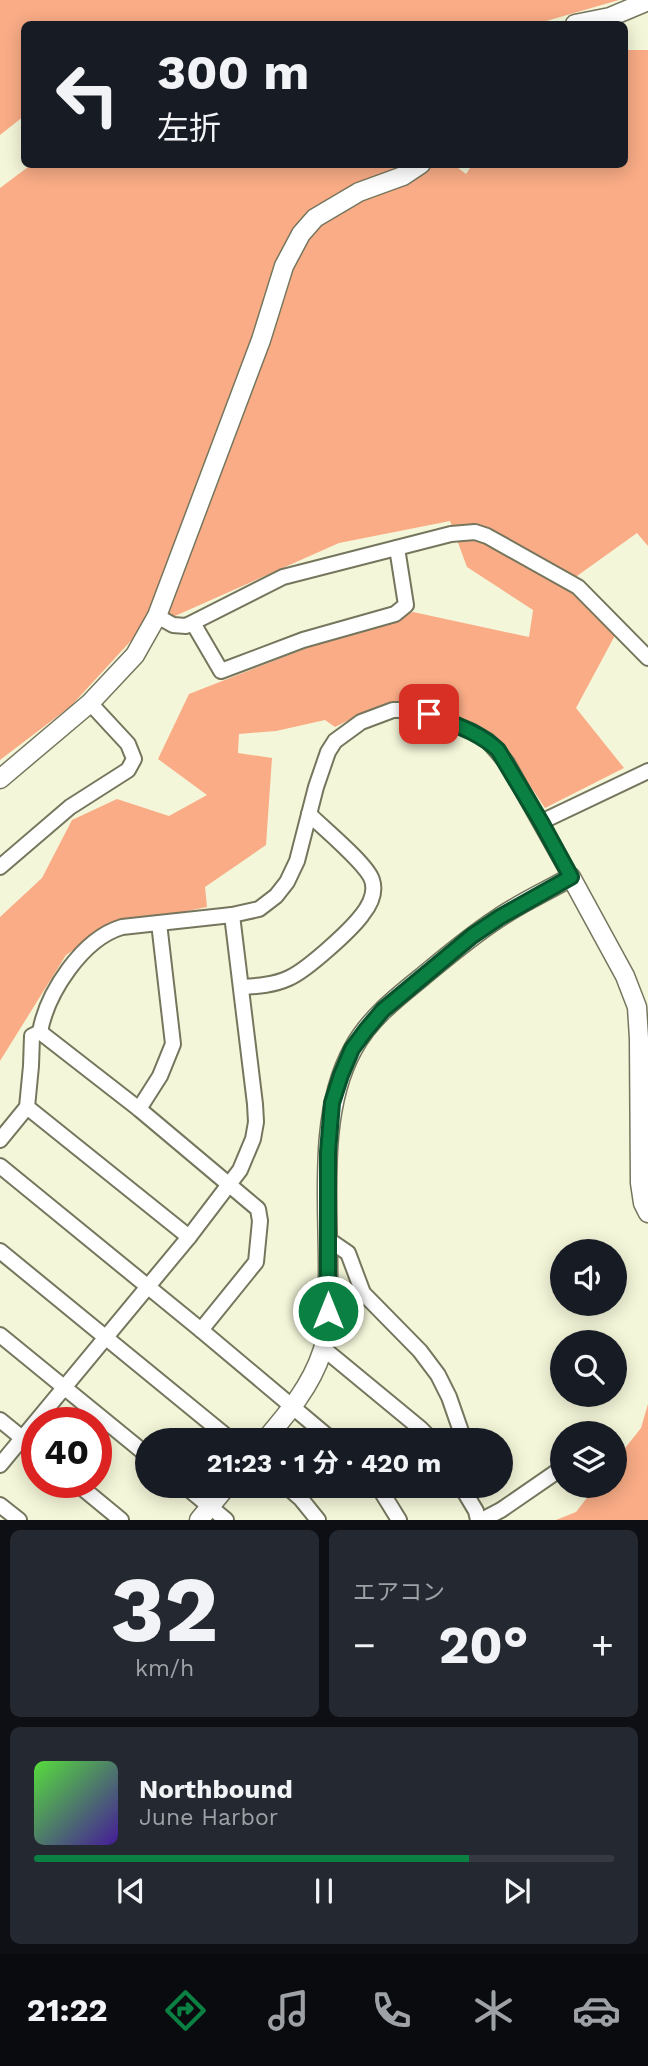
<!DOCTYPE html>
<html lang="ja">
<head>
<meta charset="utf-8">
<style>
  body { margin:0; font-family:"Work Sans","Noto Sans JP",sans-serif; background:#242831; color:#f1f3f6; height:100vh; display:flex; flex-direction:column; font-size:26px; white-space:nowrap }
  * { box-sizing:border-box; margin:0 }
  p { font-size:23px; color:#9ea1a6 }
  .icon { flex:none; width:38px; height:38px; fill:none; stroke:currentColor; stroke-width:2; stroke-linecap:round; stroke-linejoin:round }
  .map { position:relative; height:1520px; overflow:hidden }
  .side { display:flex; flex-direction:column; gap:10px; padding:10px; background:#0d0f14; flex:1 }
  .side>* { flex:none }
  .banner { position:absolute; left:21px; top:21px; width:607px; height:147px; border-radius:10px; box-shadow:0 4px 18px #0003; background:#171b24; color:#f1f3f6; overflow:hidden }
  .tools { position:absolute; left:550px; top:1239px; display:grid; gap:14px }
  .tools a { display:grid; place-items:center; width:77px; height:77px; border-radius:50%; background:#171b24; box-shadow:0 4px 18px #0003; font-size:35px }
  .speed { position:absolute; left:21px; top:1407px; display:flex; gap:14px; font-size:35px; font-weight:700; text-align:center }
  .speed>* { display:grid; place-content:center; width:91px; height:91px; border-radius:50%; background:#171b24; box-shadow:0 4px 18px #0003; line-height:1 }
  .speed .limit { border:10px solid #d22; background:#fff; color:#111 }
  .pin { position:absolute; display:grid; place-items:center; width:60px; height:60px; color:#fff; margin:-30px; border-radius:14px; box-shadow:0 4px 10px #0006 }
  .me { position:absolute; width:77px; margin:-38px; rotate:0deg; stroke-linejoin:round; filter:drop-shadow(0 0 5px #0008) }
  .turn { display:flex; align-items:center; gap:24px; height:147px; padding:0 21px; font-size:32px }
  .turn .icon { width:91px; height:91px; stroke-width:2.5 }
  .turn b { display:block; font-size:49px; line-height:60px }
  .big { font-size:52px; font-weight:700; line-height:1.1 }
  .side .widget { flex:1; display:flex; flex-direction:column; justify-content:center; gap:10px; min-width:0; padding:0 24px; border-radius:10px; background:#242831 }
  .side .dial { align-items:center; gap:0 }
  .dial b { font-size:91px; line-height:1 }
  .song { display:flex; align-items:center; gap:21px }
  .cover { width:84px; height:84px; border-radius:10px; background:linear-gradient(135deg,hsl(110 70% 55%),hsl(260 70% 35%)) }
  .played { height:7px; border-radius:4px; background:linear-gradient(90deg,#0b8043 75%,#363941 75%) }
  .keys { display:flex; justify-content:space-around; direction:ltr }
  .heat { display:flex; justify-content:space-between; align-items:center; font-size:38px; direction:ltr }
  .side .tiles { flex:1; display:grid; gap:10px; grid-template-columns:1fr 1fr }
  .widget:last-child { grid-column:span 2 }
  .trip { position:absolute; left:135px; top:1428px; width:378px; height:70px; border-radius:35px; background:#171b24; box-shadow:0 4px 18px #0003; font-weight:700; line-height:70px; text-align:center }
  .menu { display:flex; height:112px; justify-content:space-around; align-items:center; background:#090b0e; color:#9ea1a6 }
  .menu .icon { width:49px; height:49px }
  .menu .selected { color:#0b8043 }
  .menu b { font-size:32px; color:#f1f3f6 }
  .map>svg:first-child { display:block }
  .green { fill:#f9ac86 }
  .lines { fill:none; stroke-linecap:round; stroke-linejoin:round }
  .minor-casing { stroke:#75765d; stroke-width:18 }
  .tertiary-casing { stroke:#75765d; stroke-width:21 }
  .minor { stroke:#fff; stroke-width:14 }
  .tertiary { stroke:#fff; stroke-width:18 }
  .route-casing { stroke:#07532c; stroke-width:18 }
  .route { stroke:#0b8043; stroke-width:12 }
</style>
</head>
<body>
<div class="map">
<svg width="648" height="1520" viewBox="0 0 648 1520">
  <rect width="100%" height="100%" fill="#f4f6d9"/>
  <g class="green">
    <polygon points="0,0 619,0 536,24 24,24 24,116 0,135"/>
    <polygon points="625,50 648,50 648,546 637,533 570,581 619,628 576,708 624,768 545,808 508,753 490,737 440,709 406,705 367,711 335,727 325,720 276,731 239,734 238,753 272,758 266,845 205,887 207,907 109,927 66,955 0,1061 0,917 42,878 72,820 117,799 169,816 207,795 158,759 189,694 345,633 413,612 529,637 533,610 467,567 450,521 339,543 139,632 71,706 0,760 0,188 32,164 453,164 466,174 472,165 625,164"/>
    <polygon points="648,1404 648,1520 556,1520 576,1512 596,1486 614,1486 614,1462 641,1428"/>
  </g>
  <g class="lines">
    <defs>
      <g id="minor">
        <polyline points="157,616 173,625 186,626 283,577 451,534 475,532 487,536 578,587 648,658"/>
        <polyline points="193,623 221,671 303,640 395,614 406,605 397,548"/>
        <polyline points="541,822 648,771"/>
        <polyline points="0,867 70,807 128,770 134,759 128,744 90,703"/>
        <path d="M242,987C258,986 274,985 289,978C307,970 350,931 362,915C370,905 376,892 372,880C367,864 323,828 309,814"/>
        <polyline points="40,1032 139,1109 258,1209 260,1221 256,1262 201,1330"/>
        <polyline points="27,1107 189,1237"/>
        <polyline points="139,1109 160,1076 173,1044 159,923"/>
        <path d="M0,1140L27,1107L31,1066L32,1036L40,1032C47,993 82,939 122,927L232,915L259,909L276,896L287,882L297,861L316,787L328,752L335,741L361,722L393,710H411L429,714L471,731L488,741L507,763L571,877"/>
        <polyline points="0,1166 201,1330 332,1440"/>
        <polyline points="329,1240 348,1253 363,1293 420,1351 438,1375 449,1397 464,1440"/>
        <polyline points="0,1251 231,1440"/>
        <polyline points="0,1335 147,1455"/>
        <polyline points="324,1349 421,1429 432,1440"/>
        <polyline points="0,1420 37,1450"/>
        <polyline points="0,1465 189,1237 240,1170 253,1139 256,1122 255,1104 232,915"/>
        <polyline points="75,1482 121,1520"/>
        <polyline points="185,1486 226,1520"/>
        <polyline points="286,1486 301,1499 318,1520"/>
        <polyline points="378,1486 399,1520"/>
        <polyline points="461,1486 476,1511 478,1520"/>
        <polyline points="0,1505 19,1520"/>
        <polyline points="482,1520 501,1510 562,1468"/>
      </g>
      <g id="tertiary">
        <polyline points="575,24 610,17 648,1"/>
        <polyline points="0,779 90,703 135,655 157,616 261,340 284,266 301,234 315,218 359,192 403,176 421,164"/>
        <path d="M265,1440C288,1413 311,1386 322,1352C330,1330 328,1302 328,1278C329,1206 317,1114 353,1049C369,1019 396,998 422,977C446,957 471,936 497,919C520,903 547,891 571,877L625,976L637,1007L639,1038L640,1183L643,1203L648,1213"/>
        <polyline points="199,1520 227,1486"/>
      </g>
    </defs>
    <use href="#minor" class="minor-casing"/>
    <use href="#tertiary" class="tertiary-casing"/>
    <use href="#minor" class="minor"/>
    <use href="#tertiary" class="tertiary"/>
  </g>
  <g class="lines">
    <defs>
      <path id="route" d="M328,1311V1152L332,1103L341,1075L352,1049L366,1030L383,1010L472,936L500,917L571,877L541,822L498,750C479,732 453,724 429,714"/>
    </defs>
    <use href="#route" class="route-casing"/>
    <use href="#route" class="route"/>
  </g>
</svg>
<div class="tools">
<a><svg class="icon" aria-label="sound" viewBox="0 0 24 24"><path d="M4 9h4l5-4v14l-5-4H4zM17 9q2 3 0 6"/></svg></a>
<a><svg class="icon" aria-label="search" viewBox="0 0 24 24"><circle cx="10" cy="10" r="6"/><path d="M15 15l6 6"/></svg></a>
<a><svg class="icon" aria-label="layers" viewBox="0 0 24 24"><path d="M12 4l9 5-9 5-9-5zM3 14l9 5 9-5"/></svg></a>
</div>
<div class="speed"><div class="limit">40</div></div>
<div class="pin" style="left:429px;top:714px;background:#d93025"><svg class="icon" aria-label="arrive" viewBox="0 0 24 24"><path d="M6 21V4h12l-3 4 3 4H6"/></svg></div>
<svg class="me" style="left:328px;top:1311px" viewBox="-20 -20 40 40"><circle r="17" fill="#0b8043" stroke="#fff" stroke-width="3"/><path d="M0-11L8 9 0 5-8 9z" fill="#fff"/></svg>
<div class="trip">21:23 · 1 分 · 420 m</div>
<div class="banner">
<div class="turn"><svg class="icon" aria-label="left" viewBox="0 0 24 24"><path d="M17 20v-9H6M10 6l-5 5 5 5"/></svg><div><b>300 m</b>左折</div></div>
</div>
</div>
<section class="side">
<div class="tiles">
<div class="widget dial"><b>32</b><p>km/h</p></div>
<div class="widget"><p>エアコン</p>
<div class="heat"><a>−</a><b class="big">20°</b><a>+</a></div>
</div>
<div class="widget">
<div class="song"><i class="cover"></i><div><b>Northbound</b><p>June Harbor</p></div></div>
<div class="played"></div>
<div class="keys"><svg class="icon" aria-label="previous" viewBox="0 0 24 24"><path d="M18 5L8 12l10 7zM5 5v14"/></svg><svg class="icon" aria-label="pause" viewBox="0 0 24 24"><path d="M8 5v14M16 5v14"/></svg><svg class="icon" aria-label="next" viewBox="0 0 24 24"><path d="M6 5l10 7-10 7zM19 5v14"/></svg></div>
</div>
</div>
</section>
<nav class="menu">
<b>21:22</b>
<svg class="icon selected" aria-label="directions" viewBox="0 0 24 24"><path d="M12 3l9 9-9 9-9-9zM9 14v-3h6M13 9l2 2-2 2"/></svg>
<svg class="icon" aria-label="music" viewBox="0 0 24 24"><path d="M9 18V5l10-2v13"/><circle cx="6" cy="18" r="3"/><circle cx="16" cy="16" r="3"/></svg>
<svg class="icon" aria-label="phone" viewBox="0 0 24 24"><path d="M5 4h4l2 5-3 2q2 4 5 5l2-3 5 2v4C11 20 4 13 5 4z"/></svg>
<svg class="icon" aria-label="climate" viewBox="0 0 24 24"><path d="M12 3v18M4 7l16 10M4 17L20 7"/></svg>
<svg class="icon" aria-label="car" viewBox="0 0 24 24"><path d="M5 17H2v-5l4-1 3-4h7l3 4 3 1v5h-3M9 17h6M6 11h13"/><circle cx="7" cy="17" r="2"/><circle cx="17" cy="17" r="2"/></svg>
</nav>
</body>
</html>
